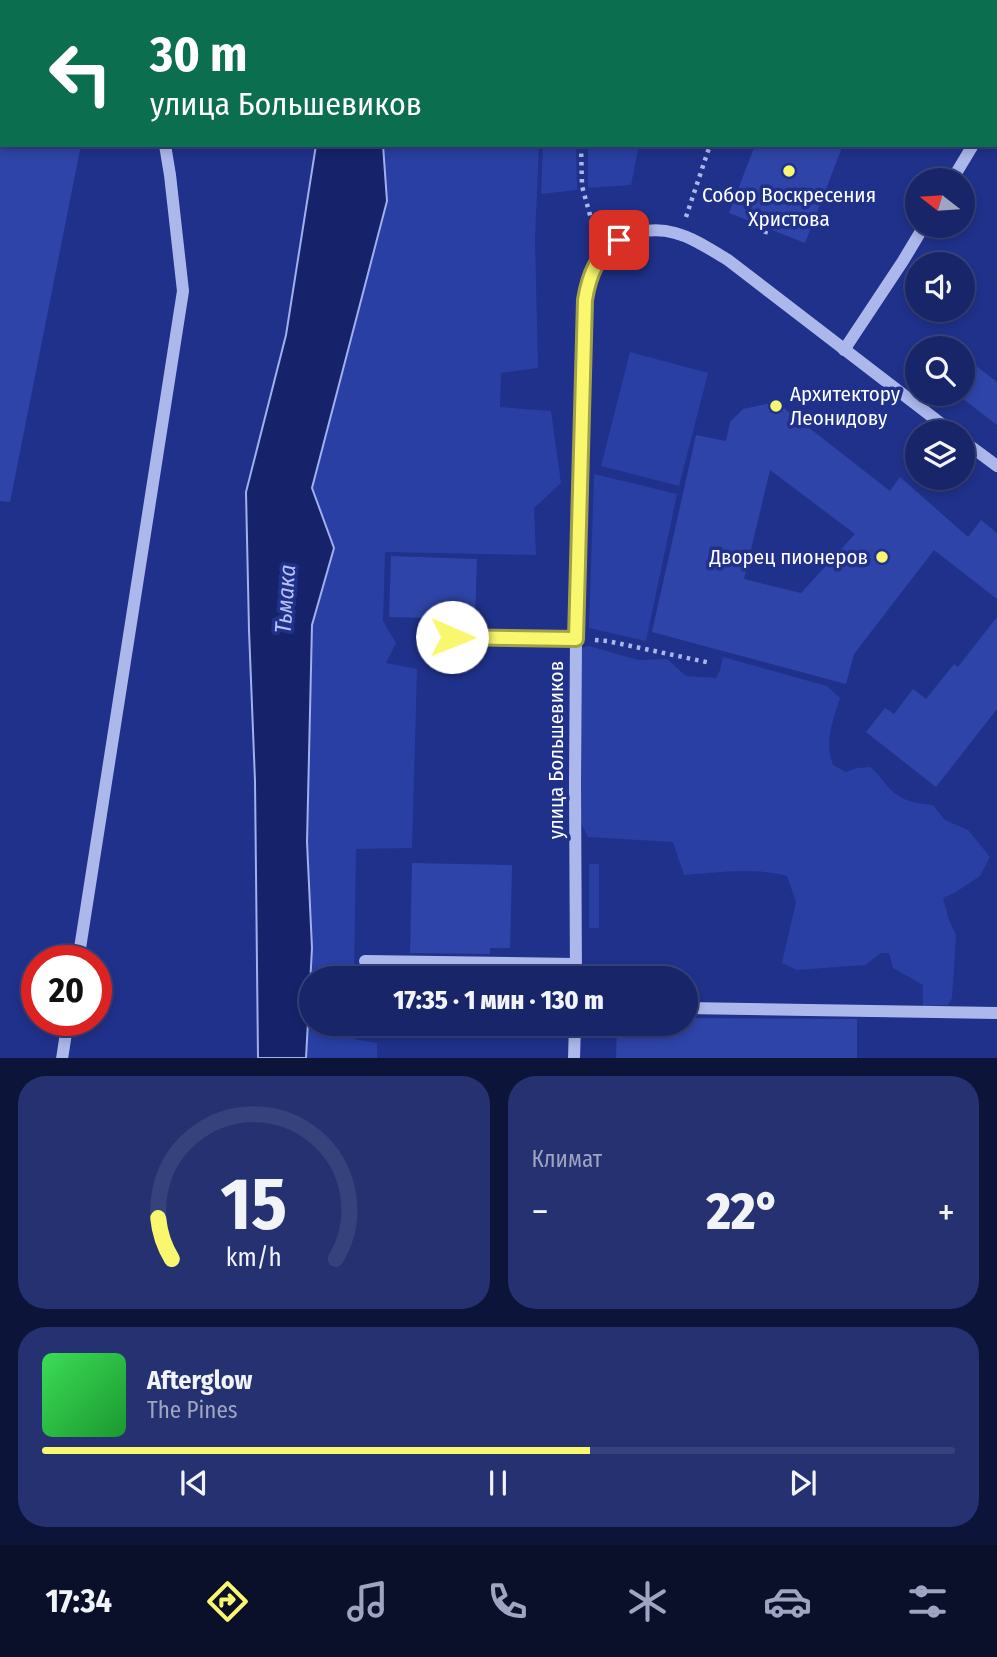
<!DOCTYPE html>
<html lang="ru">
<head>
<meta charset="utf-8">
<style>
  body { margin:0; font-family:"Fira Sans Condensed",sans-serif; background:#253171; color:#f1f3f6; height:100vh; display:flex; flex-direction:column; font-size:26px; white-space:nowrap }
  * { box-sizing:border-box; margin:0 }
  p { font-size:23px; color:#9fa5c0 }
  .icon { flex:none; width:38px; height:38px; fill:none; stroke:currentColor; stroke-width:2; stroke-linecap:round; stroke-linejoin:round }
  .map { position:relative; height:1058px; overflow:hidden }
  .drawer { display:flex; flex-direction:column; gap:18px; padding:18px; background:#0d1439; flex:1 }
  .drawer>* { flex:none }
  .top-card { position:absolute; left:0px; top:0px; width:998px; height:147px; box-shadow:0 4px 10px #0003,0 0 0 2px #36427c; background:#0b6e4f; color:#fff; overflow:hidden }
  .needle { width:46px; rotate:287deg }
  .buttons { position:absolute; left:905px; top:168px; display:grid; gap:14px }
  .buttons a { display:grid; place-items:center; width:70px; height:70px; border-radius:50%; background:#182568; box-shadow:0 4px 10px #0003,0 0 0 2px #36427c; font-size:35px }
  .speed { position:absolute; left:21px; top:945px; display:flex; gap:14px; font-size:35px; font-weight:700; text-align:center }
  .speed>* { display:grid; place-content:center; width:91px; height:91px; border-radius:50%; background:#182568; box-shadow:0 4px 10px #0003,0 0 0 2px #36427c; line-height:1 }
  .speed .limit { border:10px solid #d22; background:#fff; color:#111 }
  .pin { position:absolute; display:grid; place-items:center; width:60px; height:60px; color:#fff; margin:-30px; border-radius:14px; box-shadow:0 4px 10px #0006 }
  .me { position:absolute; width:77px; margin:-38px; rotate:91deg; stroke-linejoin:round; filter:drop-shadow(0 0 5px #0008) }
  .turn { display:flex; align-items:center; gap:24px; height:147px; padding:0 35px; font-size:32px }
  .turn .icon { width:91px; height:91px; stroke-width:2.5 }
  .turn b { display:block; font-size:49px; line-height:60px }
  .big { font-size:52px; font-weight:800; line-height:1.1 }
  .drawer .tile { flex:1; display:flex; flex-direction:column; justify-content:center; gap:10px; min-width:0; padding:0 24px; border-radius:28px; background:#253171 }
  .drawer .dial { align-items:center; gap:0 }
  .dial svg { height:182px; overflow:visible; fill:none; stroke:#36427c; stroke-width:7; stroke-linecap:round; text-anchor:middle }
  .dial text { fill:#f1f3f6; stroke:none }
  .song { display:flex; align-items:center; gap:21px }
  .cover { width:84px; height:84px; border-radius:10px; background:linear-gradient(135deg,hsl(130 70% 55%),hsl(130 70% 35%)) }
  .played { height:7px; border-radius:4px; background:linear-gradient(90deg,#f9f76d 60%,#36427c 60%) }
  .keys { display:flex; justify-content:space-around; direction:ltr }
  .heat { display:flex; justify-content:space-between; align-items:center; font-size:38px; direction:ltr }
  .drawer .tiles { flex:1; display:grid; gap:18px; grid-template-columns:1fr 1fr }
  .tile:last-child { grid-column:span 2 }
  .trip { position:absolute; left:299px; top:966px; width:399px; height:70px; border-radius:35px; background:#182568; box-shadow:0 4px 10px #0003,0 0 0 2px #36427c; font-weight:800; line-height:70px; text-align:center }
  .dock { display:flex; height:112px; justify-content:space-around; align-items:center; background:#0a0f2a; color:#9fa5c0 }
  .dock .icon { width:49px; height:49px }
  .dock .on { color:#f9f76d }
  .dock b { font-size:32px; color:#f1f3f6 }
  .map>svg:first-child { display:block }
  .green { fill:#293fa3 }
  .water { fill:#16236a; stroke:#a0afed; stroke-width:2 }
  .building { fill:#2f44a8; fill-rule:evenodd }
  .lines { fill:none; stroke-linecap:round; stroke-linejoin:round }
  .path { stroke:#acb8eb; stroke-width:4.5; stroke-dasharray:3.5 5; stroke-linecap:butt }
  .minor { stroke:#acb8eb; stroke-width:12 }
  .route-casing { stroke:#a2a147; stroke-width:18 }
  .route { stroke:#f9f76d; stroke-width:12 }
  .poi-dot { fill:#f9f76d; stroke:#20318b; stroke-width:2.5 }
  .labels { text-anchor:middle; stroke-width:7; stroke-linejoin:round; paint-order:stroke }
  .poi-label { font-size:21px; fill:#fff; stroke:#20318b }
  .street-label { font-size:21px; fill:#fff; stroke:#20318b }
  .water-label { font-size:23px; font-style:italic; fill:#b8c3f3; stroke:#20318b }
</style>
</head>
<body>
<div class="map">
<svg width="997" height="1059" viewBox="0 0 997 1059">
  <rect width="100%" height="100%" fill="#20318b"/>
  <g class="green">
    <polygon points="383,145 539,145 535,238 538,368 501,373 500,407 551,411 561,483 534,508 536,555 385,552 383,621 396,643 386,663 417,669 412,848 356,849 354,978 312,978 312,1024 354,1024 354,1039 377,1043 377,1058 306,1059 312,948 307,842 312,624 334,548 312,488 387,201"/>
    <polygon points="543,145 576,145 577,190 541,194"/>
    <polygon points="588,145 639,145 631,185 588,188"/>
    <polygon points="630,352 708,373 679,486 601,466"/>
    <polygon points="594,474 677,494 646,641 589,628"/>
    <path d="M589,646L638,660L667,659L686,676L716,678L720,670L723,657L827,686L840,698C833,720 824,742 833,765L846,772L857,768L870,767C880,775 882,780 890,789C901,801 918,804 933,805L945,820L968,830L990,857L980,876L956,892L943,898L949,920L956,935L952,998L948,1005L923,1006V985L893,968L889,953H881L865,965L797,970L782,963L796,902L787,876C753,867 719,872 684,875L673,842L588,837L580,821L581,648Z"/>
    <rect x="589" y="864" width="10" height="64"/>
  </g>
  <polygon class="water" points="316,145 383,145 387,201 312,488 334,548 312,625 307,842 312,948 306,1058 258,1058 255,781 249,630 246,492 286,335"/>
  <g class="building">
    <polygon points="0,145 81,145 10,502 0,501"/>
    <polygon points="755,145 843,145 805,243 729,213"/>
    <polygon points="962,355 997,382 997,425 962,398"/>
    <path d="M776,402L890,491L900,477L968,537L981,520L997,533V599L934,550L854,654L846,684L652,632L696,435L726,441L730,422L743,409ZM770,470L855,534L801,593L744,579Z"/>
    <polygon points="391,556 477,559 475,619 389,617"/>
    <polygon points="997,617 997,709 936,787 866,732 885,708 894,714 913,689 926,699 954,664 958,667"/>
    <polygon points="412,863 512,865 510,948 490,948 490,954 410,953"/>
    <polygon points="410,970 490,972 490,978 410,978"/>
    <polygon points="686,1018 857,1019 857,1059 616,1059 617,1024 686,1024"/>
  </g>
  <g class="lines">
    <g class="path">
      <polyline points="533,0 534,2"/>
      <polyline points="776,2 776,0"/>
      <polyline points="850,2 851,0"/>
      <polyline points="581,145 582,186 596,237"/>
      <polyline points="686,217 710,145"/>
      <polyline points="765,234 767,228"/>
      <polyline points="595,640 607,641 711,663"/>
    </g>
    <g class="minor">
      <polyline points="140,0 140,2"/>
      <polyline points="996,108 997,108"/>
      <polyline points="952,180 973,145"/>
      <polyline points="844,350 903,261 924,226"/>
      <polyline points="962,440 997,466"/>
      <polyline points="427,636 576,639"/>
      <polyline points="78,961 183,291 170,175 165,145"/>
      <polyline points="365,961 575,964"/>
      <path d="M576,978L575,784L576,639L585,301C587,290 588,279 593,269C608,239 643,224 675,233C694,238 711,250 728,260L952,432"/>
      <polyline points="686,1008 997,1013"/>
      <polyline points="62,1059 68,1020"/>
      <polyline points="574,1059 575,1024"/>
    </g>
  </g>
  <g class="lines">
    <defs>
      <path id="route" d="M452,637L576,639L585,300C589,275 597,255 619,240"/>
    </defs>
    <use href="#route" class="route-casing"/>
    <use href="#route" class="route"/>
  </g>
  <g class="poi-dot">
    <circle cx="789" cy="171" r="7"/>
    <circle cx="776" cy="406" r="7"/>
    <circle cx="882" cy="557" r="7"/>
  </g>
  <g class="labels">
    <g class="poi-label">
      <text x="789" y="202">Собор Воскресения<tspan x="789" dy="24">Христова</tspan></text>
      <text x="790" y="401" text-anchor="start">Архитектору<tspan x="790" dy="24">Леонидову</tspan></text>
      <text x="868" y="564" text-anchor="end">Дворец пионеров</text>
    </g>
    <g class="street-label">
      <text transform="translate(556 750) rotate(-90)" y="7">улица Большевиков</text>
    </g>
    <g class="water-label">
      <text transform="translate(285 599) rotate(-86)" y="8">Тьмака</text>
    </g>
  </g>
</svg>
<div class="buttons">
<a><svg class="needle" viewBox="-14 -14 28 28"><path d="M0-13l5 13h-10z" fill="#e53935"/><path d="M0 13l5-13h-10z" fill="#9fa5c0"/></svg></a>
<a><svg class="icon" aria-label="sound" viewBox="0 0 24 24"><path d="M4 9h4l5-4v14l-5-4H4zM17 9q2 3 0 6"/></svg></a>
<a><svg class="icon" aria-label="search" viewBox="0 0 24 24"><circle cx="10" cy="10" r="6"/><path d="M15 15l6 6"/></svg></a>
<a><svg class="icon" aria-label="layers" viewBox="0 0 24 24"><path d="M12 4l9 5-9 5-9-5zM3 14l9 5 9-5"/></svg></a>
</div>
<div class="speed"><div class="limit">20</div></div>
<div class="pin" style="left:619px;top:240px;background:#d93025"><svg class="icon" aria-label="arrive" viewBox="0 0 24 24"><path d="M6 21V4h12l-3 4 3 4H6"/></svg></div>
<svg class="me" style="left:452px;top:637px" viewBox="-20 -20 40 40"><circle r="19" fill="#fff"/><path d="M0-13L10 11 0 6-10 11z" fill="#f9f76d"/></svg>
<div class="trip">17:35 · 1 мин · 130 m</div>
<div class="top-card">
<div class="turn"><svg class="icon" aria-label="left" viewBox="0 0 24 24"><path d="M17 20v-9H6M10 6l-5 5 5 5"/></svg><div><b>30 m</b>улица Большевиков</div></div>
</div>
</div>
<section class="drawer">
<div class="tiles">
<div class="tile dial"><svg viewBox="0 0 100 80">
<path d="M14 69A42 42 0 1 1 86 69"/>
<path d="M14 69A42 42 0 0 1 8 51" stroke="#f9f76d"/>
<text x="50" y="56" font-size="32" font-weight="700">15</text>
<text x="50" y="72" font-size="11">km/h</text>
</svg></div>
<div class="tile"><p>Климат</p>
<div class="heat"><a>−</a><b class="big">22°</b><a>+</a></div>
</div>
<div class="tile">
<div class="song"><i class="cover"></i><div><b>Afterglow</b><p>The Pines</p></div></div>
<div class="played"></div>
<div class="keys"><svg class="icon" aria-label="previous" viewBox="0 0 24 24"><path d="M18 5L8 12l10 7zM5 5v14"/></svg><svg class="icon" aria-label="pause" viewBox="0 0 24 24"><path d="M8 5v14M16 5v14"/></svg><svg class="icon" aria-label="next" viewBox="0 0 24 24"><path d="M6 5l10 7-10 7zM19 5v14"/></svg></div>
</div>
</div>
</section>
<nav class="dock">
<b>17:34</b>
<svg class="icon on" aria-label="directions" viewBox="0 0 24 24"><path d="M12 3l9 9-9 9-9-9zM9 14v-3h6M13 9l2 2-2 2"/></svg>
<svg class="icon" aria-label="music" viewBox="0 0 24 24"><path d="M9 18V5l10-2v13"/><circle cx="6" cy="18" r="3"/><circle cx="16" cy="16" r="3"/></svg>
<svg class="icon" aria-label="phone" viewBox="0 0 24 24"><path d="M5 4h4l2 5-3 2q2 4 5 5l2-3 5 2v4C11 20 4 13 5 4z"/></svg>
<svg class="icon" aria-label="climate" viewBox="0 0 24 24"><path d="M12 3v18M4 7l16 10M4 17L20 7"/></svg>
<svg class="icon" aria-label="car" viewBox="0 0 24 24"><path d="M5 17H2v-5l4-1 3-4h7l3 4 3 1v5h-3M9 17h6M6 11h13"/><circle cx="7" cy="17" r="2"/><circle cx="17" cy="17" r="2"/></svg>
<svg class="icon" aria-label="filters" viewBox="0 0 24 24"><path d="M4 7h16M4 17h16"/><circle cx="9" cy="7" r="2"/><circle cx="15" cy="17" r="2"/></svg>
</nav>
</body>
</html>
